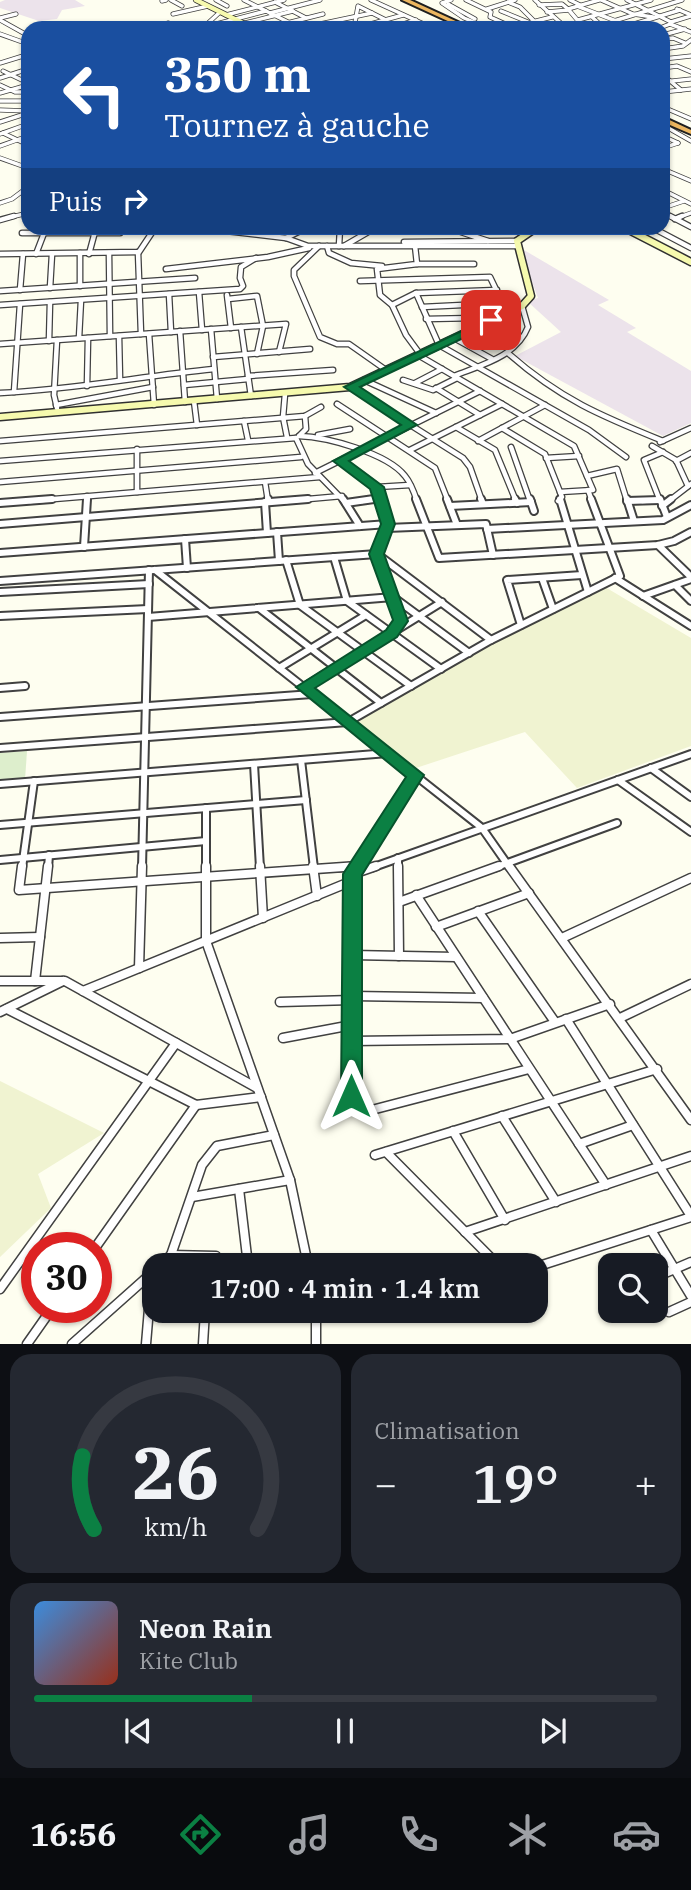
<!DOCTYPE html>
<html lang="fr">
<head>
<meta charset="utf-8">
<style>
  body { margin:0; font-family:"IBM Plex Serif",serif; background:#242831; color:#f1f3f6; height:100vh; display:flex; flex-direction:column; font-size:26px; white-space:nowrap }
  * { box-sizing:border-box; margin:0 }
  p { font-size:23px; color:#9ea1a6 }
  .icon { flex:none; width:38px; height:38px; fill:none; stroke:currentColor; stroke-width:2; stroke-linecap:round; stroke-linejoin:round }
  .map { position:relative; height:1344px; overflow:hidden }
  .side { display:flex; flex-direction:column; gap:10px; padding:10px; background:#0d0f14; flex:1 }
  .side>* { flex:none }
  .hud { position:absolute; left:21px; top:21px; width:649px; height:214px; border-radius:21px; box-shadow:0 2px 5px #0004; background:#1a4fa0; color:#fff; overflow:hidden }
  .tools { position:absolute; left:598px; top:1253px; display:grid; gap:14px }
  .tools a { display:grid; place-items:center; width:70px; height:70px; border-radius:14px; background:#171b24; box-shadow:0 2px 5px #0004; font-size:35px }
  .speed { position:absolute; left:21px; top:1232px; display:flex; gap:14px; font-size:35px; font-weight:700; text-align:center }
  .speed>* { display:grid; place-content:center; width:91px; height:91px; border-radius:50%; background:#171b24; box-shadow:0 2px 5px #0004; line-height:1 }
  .speed .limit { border:10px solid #d22; background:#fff; color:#111 }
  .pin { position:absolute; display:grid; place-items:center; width:60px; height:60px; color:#fff; margin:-30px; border-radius:14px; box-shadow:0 4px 10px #0006 }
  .me { position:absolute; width:77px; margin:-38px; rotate:0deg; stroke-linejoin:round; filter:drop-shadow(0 0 5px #0008) }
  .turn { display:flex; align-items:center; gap:24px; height:147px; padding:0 28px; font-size:32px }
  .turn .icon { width:91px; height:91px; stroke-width:2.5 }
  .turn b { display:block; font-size:49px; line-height:60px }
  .then { display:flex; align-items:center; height:66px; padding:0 28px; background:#0003; gap:14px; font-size:26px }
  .big { font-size:52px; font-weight:600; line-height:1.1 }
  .side .card { flex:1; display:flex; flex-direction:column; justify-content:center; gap:10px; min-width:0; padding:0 24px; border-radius:21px; background:#242831 }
  .side .dial { align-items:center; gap:0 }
  .dial svg { height:182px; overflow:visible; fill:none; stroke:#363941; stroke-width:7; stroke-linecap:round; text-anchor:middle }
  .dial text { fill:#f1f3f6; stroke:none }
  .song { display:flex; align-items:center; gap:21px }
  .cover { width:84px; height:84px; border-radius:10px; background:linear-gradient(135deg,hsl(210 70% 55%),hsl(10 70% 35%)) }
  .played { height:7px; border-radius:4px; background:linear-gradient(90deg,#0b8043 35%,#363941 35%) }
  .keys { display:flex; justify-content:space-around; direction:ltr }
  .heat { display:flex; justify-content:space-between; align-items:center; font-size:38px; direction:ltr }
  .side .tiles { flex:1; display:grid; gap:10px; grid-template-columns:1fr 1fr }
  .card:last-child { grid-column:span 2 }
  .trip { position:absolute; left:142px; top:1253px; width:406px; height:70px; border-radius:21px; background:#171b24; box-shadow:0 2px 5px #0004; font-weight:600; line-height:70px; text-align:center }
  .tabs { display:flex; height:112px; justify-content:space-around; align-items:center; background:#090b0e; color:#9ea1a6 }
  .tabs .icon { width:49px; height:49px }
  .tabs .current { color:#0b8043 }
  .tabs b { font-size:32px; color:#f1f3f6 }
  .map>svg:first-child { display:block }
  .industrial { fill:#ece3eb }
  .farmland { fill:#f0f3d1 }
  .pitch { fill:#dec }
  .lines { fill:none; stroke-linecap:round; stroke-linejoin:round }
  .street-far3-casing { stroke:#414141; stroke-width:5 }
  .street-far2-casing { stroke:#414141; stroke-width:7 }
  .street-far1-casing { stroke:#414141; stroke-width:10 }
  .street-casing { stroke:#414141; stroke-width:11 }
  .secondary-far1-casing { stroke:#303030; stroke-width:6 }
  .secondary-casing { stroke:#303030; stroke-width:9 }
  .highway-casing { stroke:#1f1f1f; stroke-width:4 }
  .street-far3 { stroke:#fff; stroke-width:3.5 }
  .street-far2 { stroke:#fff; stroke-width:4.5 }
  .street-far1 { stroke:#fff; stroke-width:6 }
  .street { stroke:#fff; stroke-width:8 }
  .secondary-far1 { stroke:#f6faae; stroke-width:4.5 }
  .secondary { stroke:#f6faae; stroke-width:6 }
  .highway { fill:#ecb660; fill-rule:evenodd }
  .route { fill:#0b8043; stroke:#07532c; stroke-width:2 }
</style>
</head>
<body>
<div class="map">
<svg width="691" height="1344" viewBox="0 0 691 1344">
  <rect width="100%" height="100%" fill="#fefef0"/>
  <g class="industrial">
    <polygon points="5,0 75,0 85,6 62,10 57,19 39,21 0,8 0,2"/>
    <polygon points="524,250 609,300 598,305 636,328 627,332 691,371 691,423 663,436 515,356 561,332 527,301 538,298 523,258"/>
  </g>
  <g class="farmland">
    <polygon points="605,587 691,638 691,746 577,788 525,732 413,769 355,720 491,644"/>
    <polygon points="0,1081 104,1133 38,1174 51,1208 0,1257"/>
  </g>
  <polygon class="pitch" points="27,751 25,780 0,781 0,753"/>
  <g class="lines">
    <defs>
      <g id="street-far3">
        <polyline points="171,0 182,6"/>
        <polyline points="216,0 227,6"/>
        <polyline points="244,0 300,28"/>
        <polyline points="371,0 426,25"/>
        <polyline points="451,0 442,3 464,18 488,28"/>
        <polyline points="466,0 491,12 490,17 512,27"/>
        <polyline points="535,0 563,25 558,28"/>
        <polyline points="570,0 580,5"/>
        <polyline points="601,0 633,14 653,17"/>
        <polyline points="627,0 671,22 670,24 691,32"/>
        <polyline points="162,1 166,0"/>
        <polyline points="275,2 306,18"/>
        <polyline points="508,2 520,7 534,21"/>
        <polyline points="448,4 475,19"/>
        <polyline points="539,5 562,4 568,9"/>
        <polyline points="577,6 616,21"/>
        <polyline points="487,9 515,0"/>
        <polyline points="677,9 691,15"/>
        <polyline points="501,11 528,22"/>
        <polyline points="547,12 569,10"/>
        <polyline points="270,13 320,0"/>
        <polyline points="173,14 208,6"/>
        <polyline points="226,15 284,0"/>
        <polyline points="592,17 604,28"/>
        <polyline points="0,18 16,14"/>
        <polyline points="0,20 27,35"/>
        <polyline points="578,20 651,0"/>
        <polyline points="614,21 682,0"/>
        <polyline points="671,22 691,16"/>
        <polyline points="245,23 293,11"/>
        <polyline points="206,25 220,12"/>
        <polyline points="167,28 168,23"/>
        <polyline points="201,28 266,11"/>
        <polyline points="267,28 323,14"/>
        <polyline points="301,28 372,13"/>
        <polyline points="354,28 358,6 386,20"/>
        <polyline points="356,28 403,15"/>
        <polyline points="391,28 416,20"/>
        <polyline points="508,28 552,17"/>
        <polyline points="584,28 568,9 599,0"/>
        <polyline points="621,28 680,10"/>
        <polyline points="660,28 670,24"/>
        <polyline points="0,34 28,44"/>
        <polyline points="663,35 685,29"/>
        <polyline points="663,39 673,38 685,43"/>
        <polyline points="663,49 683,46 691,40"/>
        <polyline points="663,59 691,56"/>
        <polyline points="0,63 23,56"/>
        <polyline points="663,68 677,66 691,72"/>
        <polyline points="3,71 28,83"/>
        <polyline points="663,75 681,90"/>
        <polyline points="0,78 28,69"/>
        <polyline points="663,82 691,79"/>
        <polyline points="0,85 15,92 28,92"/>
        <polyline points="663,92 691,89"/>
        <polyline points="0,93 28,85"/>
        <polyline points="0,101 28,101"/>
        <polyline points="663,107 691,119"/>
        <polyline points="0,110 28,111"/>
        <polyline points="0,122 28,113"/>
        <polyline points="663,125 691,141"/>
        <polyline points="3,133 28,145"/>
        <polyline points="0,134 28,124"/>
        <polyline points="663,136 678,143"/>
        <polyline points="0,146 28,136"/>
        <polyline points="663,148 678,143"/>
        <polyline points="0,158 28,168 28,171"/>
        <polyline points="663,169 691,181"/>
        <polyline points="663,190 691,204"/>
        <polyline points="0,203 12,199 28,187"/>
        <polyline points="663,208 684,201"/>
        <polyline points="663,213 673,218"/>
        <polyline points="7,218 28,213"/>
        <polyline points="677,218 691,213"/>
      </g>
      <g id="street-far2">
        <polyline points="670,216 691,227"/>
        <polyline points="675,219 682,216"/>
        <polyline points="0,220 14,216"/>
        <polyline points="200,228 286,238 308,246 517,246"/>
        <polyline points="285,228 300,230"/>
        <polyline points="336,228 355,228"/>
        <polyline points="376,228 452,229 488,241"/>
        <polyline points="653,228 691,248"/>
        <polyline points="22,233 120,233"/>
        <polyline points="286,238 306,228"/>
        <polyline points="404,242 517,241"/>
        <polyline points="319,246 294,270 294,276 320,337 337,344 349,344 386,370"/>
        <polyline points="327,246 329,253 351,263 382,266"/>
        <polyline points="339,246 340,228"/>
        <polyline points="344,246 375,228"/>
        <polyline points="415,246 417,264 377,269 380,295 392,305 406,335 420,354"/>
        <polyline points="138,252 141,334"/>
        <polyline points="80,253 80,286"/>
        <polyline points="109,253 110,336"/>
        <polyline points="0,254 139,252 155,228"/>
        <polyline points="36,254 46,228"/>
        <polyline points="89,254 96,228"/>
        <polyline points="417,264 474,264"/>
        <polyline points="166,269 268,257 309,248"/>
        <polyline points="360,281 490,277 503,304 510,311"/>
        <polyline points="50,288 52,254"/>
        <polyline points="20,290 23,254"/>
        <polyline points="0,291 195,278"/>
        <polyline points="199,292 202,330"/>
        <polyline points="416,293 439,345 589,430 626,457"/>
        <polyline points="169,294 171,332"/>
        <polyline points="227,295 231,328"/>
        <polyline points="228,299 257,296 263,326 257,354"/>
        <polyline points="0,305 240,289 243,286 240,278 241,267 256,258"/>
        <polyline points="392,305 416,293 497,290"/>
        <polyline points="422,307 503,303"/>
        <polyline points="426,319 476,318"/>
        <polyline points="241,327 251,396"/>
        <polyline points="211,329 217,399"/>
        <polyline points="180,331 185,402"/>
        <polyline points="149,334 154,405"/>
        <polyline points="119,336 120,380"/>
        <polyline points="79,338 81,300"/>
        <polyline points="454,338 492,359"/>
        <polyline points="57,340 54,395 57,408"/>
        <polyline points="49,341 50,302"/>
        <polyline points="0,344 286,324 279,352"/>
        <path d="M509,354C560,399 601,416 663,441"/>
        <polyline points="418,355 574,446 593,490 560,492"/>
        <polyline points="213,357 310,349"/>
        <polyline points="248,376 333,370"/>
        <path d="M454,376C481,365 516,357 528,327L522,306"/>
        <polyline points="364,380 436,413"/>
        <polyline points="403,380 433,390 457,378"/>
        <polyline points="415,383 442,369"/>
        <polyline points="184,385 248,379"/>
        <polyline points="87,386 88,338"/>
        <polyline points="350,387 463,458 470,467 482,501"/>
        <polyline points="436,388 480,415"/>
        <polyline points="14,392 20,304"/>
        <path d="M0,393C72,390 142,376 214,369"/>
        <polyline points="285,394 283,417 287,437"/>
        <polyline points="194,401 197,425"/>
        <polyline points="337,404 435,468 448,501"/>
        <polyline points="56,405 153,387"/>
        <polyline points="244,421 248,440"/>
        <polyline points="456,427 495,450 516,501"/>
        <polyline points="502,428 545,454 562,497 558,501"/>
        <polyline points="300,435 306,429 305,416"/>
        <polyline points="318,435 350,429"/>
        <path d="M299,436C327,437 387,453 405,476C411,483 414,492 417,501"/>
        <polyline points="296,438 308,464 344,501"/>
        <polyline points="0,441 305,416 321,407"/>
        <polyline points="478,441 545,405"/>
        <polyline points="660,442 691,428"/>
        <polyline points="652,446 676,460 688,486"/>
        <polyline points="511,447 530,501"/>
        <polyline points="137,449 137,492"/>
        <polyline points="410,450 502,404"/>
        <polyline points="546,458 579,456"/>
        <polyline points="0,461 296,438"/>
        <polyline points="340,461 377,487 381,501"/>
        <polyline points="676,461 691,453"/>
        <polyline points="315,473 480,391"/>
        <polyline points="587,476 617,469 627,501"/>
        <polyline points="0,482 301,457"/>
        <polyline points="265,482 268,501"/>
        <polyline points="377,487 410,485"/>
        <polyline points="588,490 592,501"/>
        <polyline points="30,501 320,477"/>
        <polyline points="87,501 87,496"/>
        <polyline points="286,501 342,496"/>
        <polyline points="362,501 379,498"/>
        <polyline points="642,501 660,500"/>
        <polyline points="660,501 644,460 663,452"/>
        <polyline points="669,501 691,484"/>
      </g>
      <g id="street-far1">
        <polyline points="268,499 268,502"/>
        <polyline points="343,499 360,526"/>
        <polyline points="381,499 388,524 377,554 400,621 391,633"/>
        <polyline points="416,499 439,558 658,545 674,541 691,532"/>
        <polyline points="447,499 457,525"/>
        <polyline points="481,499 483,504"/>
        <polyline points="515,499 517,503"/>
        <polyline points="530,499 534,511"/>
        <polyline points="560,499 588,592"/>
        <polyline points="627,499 634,521"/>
        <polyline points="660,499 667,517"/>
        <polyline points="627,501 660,500"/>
        <polyline points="265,502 267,533"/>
        <polyline points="0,503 52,499"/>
        <polyline points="346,503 374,499"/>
        <polyline points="450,506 531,502"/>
        <polyline points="662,506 671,499"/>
        <polyline points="0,524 308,499"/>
        <polyline points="387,528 486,524 493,555"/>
        <polyline points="487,529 663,520 691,505"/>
        <polyline points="277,532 279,561"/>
        <polyline points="185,539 187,568"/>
        <polyline points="658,545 691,577"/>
        <polyline points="84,547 87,499"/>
        <polyline points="0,553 388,524"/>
        <polyline points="334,557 347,601 441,669"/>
        <polyline points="286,560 300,605 411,686"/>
        <polyline points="155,570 482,828 510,868"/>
        <polyline points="542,578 553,609"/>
        <polyline points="615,578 691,626"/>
        <polyline points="0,581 377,554 491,640"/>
        <polyline points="675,585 691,601"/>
        <polyline points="0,592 149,584"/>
        <polyline points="643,596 691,579"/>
        <polyline points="259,608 381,703"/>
        <polyline points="0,616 148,609"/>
        <polyline points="148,617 393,597 469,653"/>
        <polyline points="521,625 507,580 582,575"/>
        <polyline points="279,668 366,615"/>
        <polyline points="304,687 442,602"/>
        <polyline points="0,688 25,686"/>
        <polyline points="0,717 312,694"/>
        <polyline points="0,748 348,722 491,640 620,576 591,499"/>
        <polyline points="301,760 314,868"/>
        <polyline points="254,764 260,868"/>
        <polyline points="651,768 691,797"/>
        <polyline points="618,780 691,832"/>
        <polyline points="0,784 388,753"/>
        <polyline points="206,808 206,868"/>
        <polyline points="0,825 306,800"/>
        <polyline points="398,858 398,868"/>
        <polyline points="0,860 206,841"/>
        <polyline points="22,868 34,781"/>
        <polyline points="48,868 49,855"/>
        <polyline points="142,868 149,570"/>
        <polyline points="335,868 358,866"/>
        <polyline points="357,868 416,775"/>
        <polyline points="371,868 691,754"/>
        <polyline points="494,868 617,823"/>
      </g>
      <g id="street">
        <polyline points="22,866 19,890 358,866"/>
        <polyline points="206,866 206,941 290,1180 308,1265"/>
        <polyline points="260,866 263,918"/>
        <polyline points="313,866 317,896"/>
        <polyline points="398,866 399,956"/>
        <polyline points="509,866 691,1120"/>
        <polyline points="353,874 376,866"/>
        <polyline points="416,895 606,1185"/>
        <polyline points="399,902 499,866"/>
        <polyline points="478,911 555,1022"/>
        <polyline points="436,927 529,893"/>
        <polyline points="0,938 40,937"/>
        <polyline points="562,938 691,878"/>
        <polyline points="352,955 456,957"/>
        <polyline points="139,968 142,866"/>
        <polyline points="0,981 65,981 257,1088"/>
        <polyline points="35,981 48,866"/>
        <polyline points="83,991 352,881"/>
        <polyline points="352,996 483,998"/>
        <polyline points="280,1002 352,1000"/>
        <polyline points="7,1009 196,1105 261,1097"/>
        <polyline points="0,1012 63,981"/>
        <polyline points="620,1018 691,984"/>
        <polyline points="566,1019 691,1216"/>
        <polyline points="283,1038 352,1025"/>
        <polyline points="351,1041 510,1039 610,1004"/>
        <polyline points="351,1096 353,874 358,866"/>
        <polyline points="364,1112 529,1069"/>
        <polyline points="502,1116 556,1202"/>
        <polyline points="453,1131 505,1220"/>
        <polyline points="579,1144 633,1125"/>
        <polyline points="386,1152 498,1265"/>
        <polyline points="375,1155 657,1069"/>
        <polyline points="239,1189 248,1265"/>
        <polyline points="192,1197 290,1180"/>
        <polyline points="651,1230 691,1296"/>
        <polyline points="465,1232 691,1156"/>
        <polyline points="95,1248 196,1105"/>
        <polyline points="171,1255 216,1256"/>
        <polyline points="160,1265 171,1255 202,1165 217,1146 274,1135"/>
        <polyline points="536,1267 691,1217"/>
        <polyline points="656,1277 691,1262"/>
        <polyline points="0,1289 176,1043"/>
        <polyline points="316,1311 316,1344"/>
        <polyline points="669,1312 691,1302"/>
        <polyline points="27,1344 53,1307"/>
        <polyline points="72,1344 154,1271"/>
        <polyline points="146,1344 152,1273"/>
        <polyline points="203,1344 205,1311"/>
      </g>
      <polyline id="secondary-far1" points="196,0 253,28"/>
      <g id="secondary">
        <polyline points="625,228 691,262"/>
        <polyline points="0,417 350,387 522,306 531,296 517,241 536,228"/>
      </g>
      <g id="highway">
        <polygon points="402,0 410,0 471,28 463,28"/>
        <polygon points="663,117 691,130 691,134 663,122"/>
      </g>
    </defs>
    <use href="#street-far3" class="street-far3-casing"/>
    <use href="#street-far2" class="street-far2-casing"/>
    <use href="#street-far1" class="street-far1-casing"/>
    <use href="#street" class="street-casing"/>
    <use href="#secondary-far1" class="secondary-far1-casing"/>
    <use href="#secondary" class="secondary-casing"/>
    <use href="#highway" class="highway-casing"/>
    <use href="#street-far3" class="street-far3"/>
    <use href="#street-far2" class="street-far2"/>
    <use href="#street-far1" class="street-far1"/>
    <use href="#street" class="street"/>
    <use href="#secondary-far1" class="secondary-far1"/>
    <use href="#secondary" class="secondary"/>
    <use href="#highway" class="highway"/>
  </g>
  <polygon class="route" points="491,317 497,320 495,323 360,387 417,425 349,461 384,487 395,524 384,554 408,621 397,637 315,688 424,775 362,875 362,1096 359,1103 351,1106 344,1103 341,1096 343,874 406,777 296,687 386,630 393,620 369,554 381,524 370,489 333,461 401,425 344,387"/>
</svg>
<div class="tools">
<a><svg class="icon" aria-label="search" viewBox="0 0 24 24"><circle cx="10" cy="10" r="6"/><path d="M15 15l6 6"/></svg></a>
</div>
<div class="speed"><div class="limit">30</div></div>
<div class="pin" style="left:491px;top:320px;background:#d93025"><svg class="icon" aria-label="arrive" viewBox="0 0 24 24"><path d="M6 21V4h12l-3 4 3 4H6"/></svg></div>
<svg class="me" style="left:351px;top:1096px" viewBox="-20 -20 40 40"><path d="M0-17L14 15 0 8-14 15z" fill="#0b8043" stroke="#fff" stroke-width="4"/></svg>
<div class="trip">17:00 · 4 min · 1.4 km</div>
<div class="hud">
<div class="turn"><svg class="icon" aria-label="left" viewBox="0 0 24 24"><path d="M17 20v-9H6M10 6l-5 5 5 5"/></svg><div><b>350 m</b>Tournez à gauche</div></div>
<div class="then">Puis<svg class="icon" aria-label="right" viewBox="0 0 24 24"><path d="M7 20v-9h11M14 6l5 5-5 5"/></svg></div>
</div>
</div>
<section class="side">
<div class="tiles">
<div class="card dial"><svg viewBox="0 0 100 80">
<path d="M14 69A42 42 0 1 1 86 69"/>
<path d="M14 69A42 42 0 0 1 9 37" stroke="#0b8043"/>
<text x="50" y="56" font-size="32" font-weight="700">26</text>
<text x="50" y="72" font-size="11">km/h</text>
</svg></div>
<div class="card"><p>Climatisation</p>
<div class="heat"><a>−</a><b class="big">19°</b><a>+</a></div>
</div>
<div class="card">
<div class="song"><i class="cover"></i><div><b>Neon Rain</b><p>Kite Club</p></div></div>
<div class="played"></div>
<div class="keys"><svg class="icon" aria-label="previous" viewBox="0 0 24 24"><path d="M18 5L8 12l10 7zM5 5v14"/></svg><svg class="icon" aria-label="pause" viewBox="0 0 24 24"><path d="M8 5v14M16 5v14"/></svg><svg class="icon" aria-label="next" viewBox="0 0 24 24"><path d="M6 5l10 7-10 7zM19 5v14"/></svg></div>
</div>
</div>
</section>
<nav class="tabs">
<b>16:56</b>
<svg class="icon current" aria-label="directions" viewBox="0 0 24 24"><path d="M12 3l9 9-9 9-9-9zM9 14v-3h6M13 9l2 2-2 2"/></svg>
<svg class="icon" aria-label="music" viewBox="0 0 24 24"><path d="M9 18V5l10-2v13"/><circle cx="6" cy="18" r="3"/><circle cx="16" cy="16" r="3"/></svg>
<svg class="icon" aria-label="phone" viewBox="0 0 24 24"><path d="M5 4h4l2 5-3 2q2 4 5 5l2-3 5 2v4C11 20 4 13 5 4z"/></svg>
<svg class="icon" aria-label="climate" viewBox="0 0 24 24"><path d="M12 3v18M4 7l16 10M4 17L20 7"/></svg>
<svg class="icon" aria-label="car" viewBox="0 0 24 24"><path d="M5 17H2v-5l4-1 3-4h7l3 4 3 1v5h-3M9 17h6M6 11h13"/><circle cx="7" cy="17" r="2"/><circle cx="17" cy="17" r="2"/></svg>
</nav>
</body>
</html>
